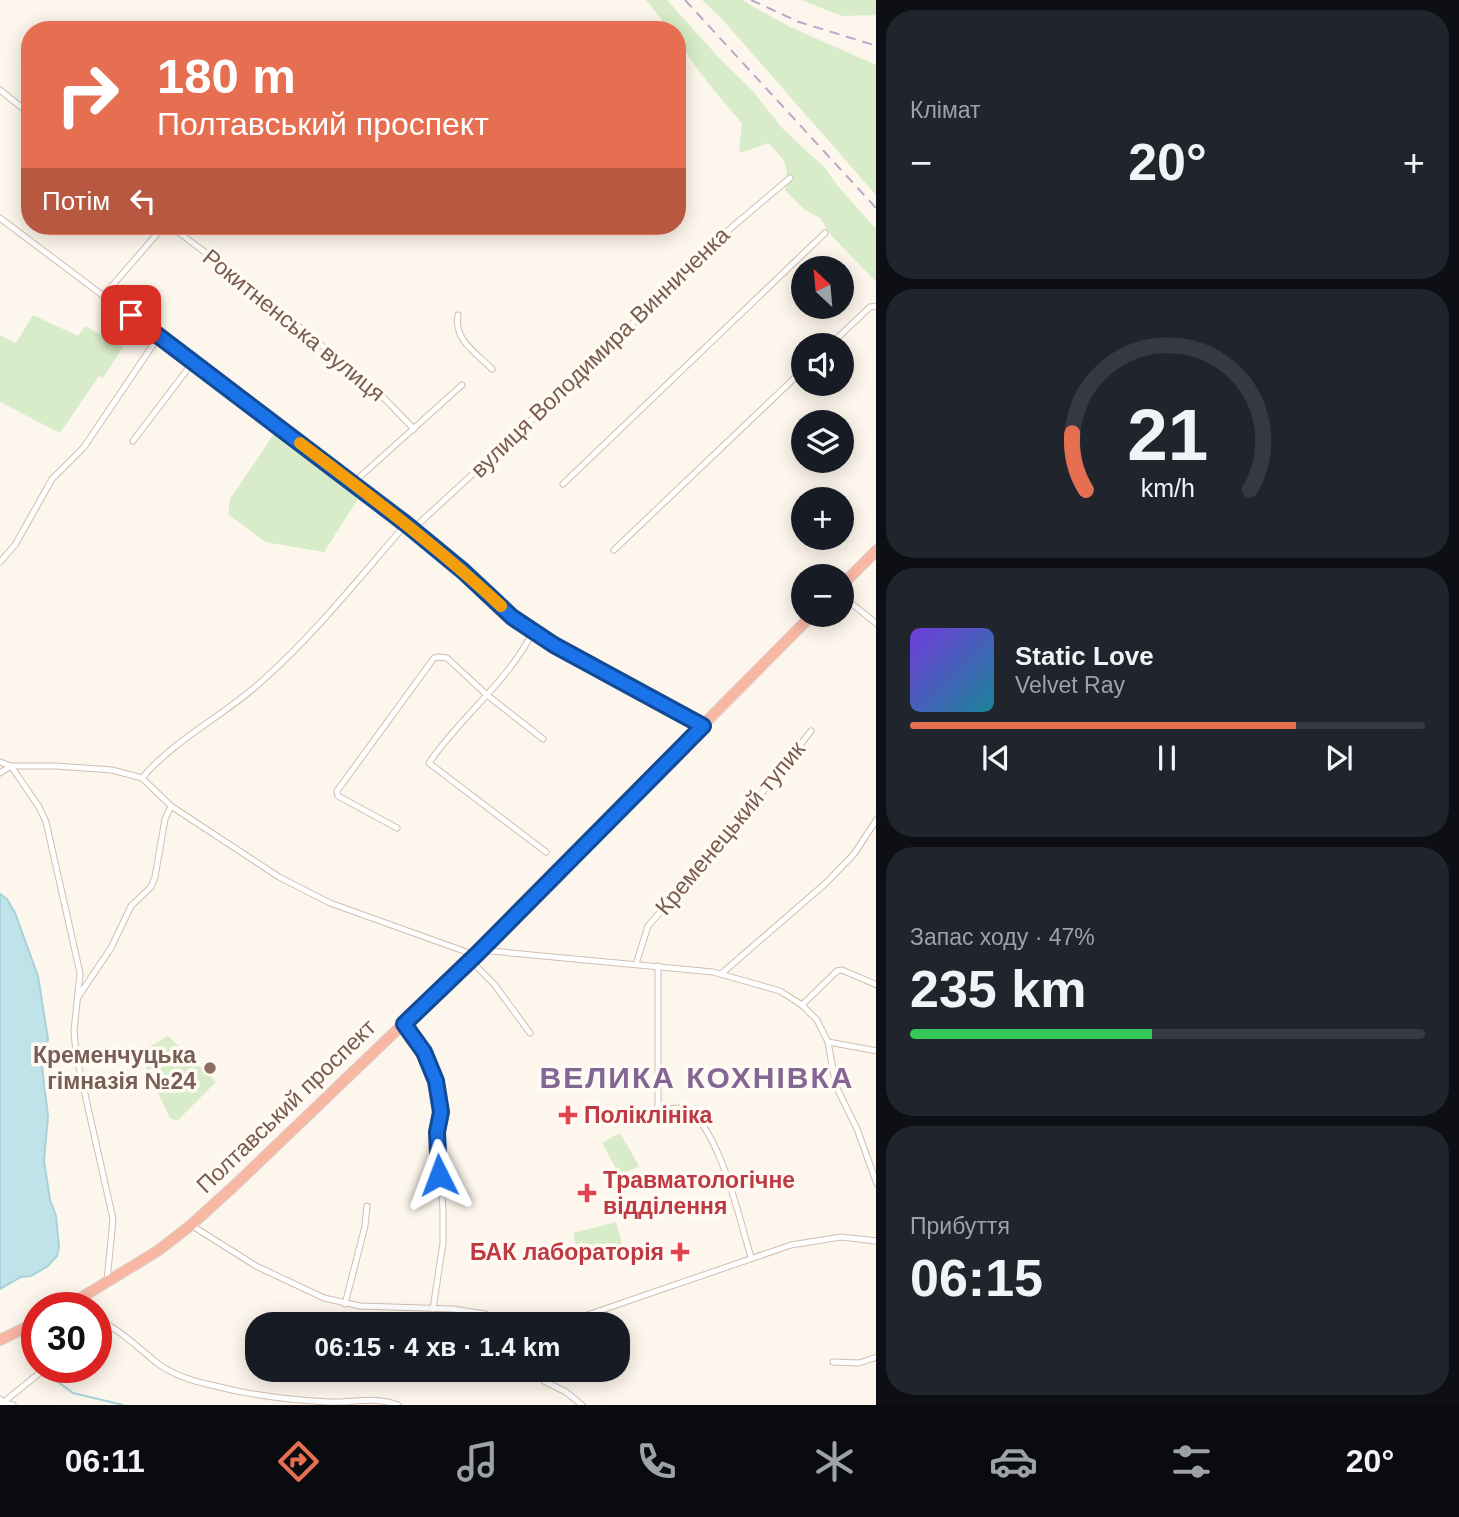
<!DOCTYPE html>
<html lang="uk">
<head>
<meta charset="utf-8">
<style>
  body { margin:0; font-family:Arial,sans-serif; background:#20242c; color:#f1f3f6; height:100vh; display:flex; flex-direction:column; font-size:26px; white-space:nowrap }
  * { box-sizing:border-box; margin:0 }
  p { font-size:23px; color:#9ea1a6 }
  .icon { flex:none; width:38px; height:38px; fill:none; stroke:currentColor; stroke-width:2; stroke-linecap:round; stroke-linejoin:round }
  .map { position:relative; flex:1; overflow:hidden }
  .drawer { display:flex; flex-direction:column; gap:10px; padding:10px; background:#0d0f14; width:583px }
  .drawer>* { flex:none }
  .hud { position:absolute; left:21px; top:21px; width:665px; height:214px; border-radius:28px; box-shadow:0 4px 18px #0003; background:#e76f51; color:#fff; overflow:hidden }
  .needle { width:46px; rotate:334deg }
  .controls { position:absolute; left:791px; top:256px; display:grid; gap:14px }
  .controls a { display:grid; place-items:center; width:63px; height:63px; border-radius:50%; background:#171b24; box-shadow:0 4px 18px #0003; font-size:35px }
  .speed { position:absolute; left:21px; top:1292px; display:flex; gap:14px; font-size:35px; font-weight:700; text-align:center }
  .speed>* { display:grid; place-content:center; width:91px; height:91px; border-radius:50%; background:#171b24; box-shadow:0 4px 18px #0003; line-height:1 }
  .speed .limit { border:10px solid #d22; background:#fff; color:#111 }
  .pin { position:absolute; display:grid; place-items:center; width:60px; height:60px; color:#fff; margin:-30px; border-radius:14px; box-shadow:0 4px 10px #0006 }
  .me { position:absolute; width:77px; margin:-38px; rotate:357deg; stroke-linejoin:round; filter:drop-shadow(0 0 5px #0008) }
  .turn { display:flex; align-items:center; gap:24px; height:147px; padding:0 21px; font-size:32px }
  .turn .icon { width:91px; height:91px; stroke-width:2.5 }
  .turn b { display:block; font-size:49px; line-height:60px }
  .then { display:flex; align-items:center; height:66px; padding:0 21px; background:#0003; gap:14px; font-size:26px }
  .big { font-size:52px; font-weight:600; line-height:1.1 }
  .drawer .widget { flex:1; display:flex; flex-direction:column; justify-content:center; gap:10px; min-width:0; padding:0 24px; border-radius:28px; background:#20242c }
  .drawer .dial { align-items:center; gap:0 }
  .dial svg { height:182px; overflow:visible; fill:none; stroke:#363941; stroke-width:7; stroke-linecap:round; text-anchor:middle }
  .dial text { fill:#f1f3f6; stroke:none }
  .song { display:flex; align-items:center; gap:21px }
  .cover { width:84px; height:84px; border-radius:10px; background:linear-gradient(135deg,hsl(260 70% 55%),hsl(190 70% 35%)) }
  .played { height:7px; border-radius:4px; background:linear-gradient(90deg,#e76f51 75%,#363941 75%) }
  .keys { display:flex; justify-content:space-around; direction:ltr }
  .heat { display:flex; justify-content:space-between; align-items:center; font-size:38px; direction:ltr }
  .charge { height:10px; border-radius:5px; background:linear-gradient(90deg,#34c759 47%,#363941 0) }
  .trip { position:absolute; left:245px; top:1312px; width:385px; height:70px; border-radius:28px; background:#171b24; box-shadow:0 4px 18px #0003; font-weight:600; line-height:70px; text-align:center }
  .tab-bar { display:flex; height:112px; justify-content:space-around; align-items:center; background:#090b0e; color:#9ea1a6 }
  .tab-bar .icon { width:49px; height:49px }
  .tab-bar .on { color:#e76f51 }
  .tab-bar b { font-size:32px; color:#f1f3f6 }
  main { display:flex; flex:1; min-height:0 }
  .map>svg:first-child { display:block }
  .green { fill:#d8ecc9 }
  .water { fill:#bfe3e8; stroke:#a5d3da; stroke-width:2 }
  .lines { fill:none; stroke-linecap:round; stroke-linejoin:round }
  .stream { stroke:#a5d3da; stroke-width:2 }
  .street-casing { stroke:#d1beb0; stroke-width:7 }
  .highway-casing { stroke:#dad1cd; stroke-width:12 }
  .street { stroke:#fff; stroke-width:5 }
  .highway { stroke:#f7b7a3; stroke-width:10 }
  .rail { stroke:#b9a8c9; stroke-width:2; stroke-dasharray:10 7; stroke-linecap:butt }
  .route-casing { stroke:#114b97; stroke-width:18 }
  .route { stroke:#1a73e8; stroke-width:12 }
  .slow { stroke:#f59e0b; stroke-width:12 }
  .education-dot { fill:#8d6e63; stroke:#fffaf3; stroke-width:2.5 }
  .health-dot { fill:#e0444e; stroke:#fffaf3; stroke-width:2.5 }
  .labels { text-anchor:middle; stroke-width:7; stroke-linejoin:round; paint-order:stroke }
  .street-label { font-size:23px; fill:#7a5c4d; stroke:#fffaf3 }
  .education-label { font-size:23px; font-weight:bold; fill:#785e54; stroke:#fffaf3; text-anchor:end }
  .health-label { font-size:23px; font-weight:bold; fill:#be3a42; stroke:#fffaf3; text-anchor:start }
  .district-label { font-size:30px; font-weight:bold; letter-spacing:2px; fill:#846695; stroke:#fffaf3 }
</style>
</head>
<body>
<main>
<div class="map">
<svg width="877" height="1405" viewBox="0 0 877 1405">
  <rect width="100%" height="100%" fill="#fdf6ec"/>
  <g class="green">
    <path d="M646,0H667L721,60L751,89L783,129L826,169L836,184L876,229V282L830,234L820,218L805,210L785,190C789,163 786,161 768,143L743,152L739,151L742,123C727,105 677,50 677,30H670Z"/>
    <polygon points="702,0 742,0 788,26 876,65 876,195 722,19"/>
    <polygon points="801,0 876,0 876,15 842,16"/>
    <polygon points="33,315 78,336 85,326 123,347 103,378 99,376 60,433 0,402 0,335 16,343"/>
    <polygon points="276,431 315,460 332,479 358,499 324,552 265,542 228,514 230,499"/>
    <polygon points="168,1036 216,1082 177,1121 170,1118 139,1053"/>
    <polygon points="620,1133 639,1166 620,1176 602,1143"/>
    <polygon points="616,1222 622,1244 578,1255 573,1233"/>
  </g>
  <polygon class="water" points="0,894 7,899 15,913 38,976 48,1039 42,1066 48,1116 44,1161 50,1200 56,1216 59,1247 57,1256 48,1266 31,1276 21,1277 0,1289"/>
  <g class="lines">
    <polyline class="stream" points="50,1376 73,1393 123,1405"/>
    <defs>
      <g id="street">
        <polyline points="0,90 30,114"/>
        <polyline points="0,218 406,524 463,571 512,617 527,628 702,725"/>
        <polyline points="170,226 250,286 380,394 414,429"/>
        <polyline points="104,295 164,226"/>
        <path d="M458,315C453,339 476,353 492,369"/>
        <polyline points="830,345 870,307 877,306"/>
        <polyline points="133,441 193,362"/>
        <polyline points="353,483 462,385"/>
        <polyline points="563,484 825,233"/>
        <polyline points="413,529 552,401 731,228 790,178"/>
        <polyline points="614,550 803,370"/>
        <polyline points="0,562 15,545 52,479 84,447 159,336"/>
        <polyline points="842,596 877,624"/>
        <path d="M533,631C510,680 459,718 429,763L546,852"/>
        <polyline points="0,762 11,766 56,766 112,770 142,778 171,806 279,877 330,903 475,955"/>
        <polyline points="0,773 11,766 39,807 46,822 80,973 74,1031 76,1054 113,1219 107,1281"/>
        <path d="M142,778C176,738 224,716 262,681C315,634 360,577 406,524"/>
        <polyline points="397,828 338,796 337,791 434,658 439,657 447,658 487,695 543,739"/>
        <polyline points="480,950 713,972 780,991 802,1005 817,1020 828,1042 836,1086 857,1129 877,1184"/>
        <polyline points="470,960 494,984 530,1033"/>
        <polyline points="636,964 648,926 735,827 811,731"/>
        <path d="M658,966V1111C666,1110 677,1106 685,1109C719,1124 740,1222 751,1257"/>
        <polyline points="721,974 826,883 854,854 877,819"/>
        <polyline points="78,997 111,948 131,906 151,887 155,877 165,819 171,806"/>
        <polyline points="802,1005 837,971 842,970 877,985"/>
        <polyline points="404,1024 423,1052 436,1081 441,1112 437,1132 443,1210 443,1243 433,1309"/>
        <polyline points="828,1042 877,1051"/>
        <polyline points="191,1225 256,1266 324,1298 360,1306 453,1309 485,1314 516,1325"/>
        <polyline points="345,1304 365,1226 367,1206"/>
        <path d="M96,1319C120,1329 137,1347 157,1363C173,1375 192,1381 211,1385C249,1395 290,1400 329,1402C352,1403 376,1396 398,1405"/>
        <polyline points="558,1325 791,1245 841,1237 877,1241"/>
        <polyline points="833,1362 859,1363 877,1357"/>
        <polyline points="540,1370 544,1381 566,1392 582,1405"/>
        <polyline points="0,1399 3,1402 13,1405"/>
        <polyline points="0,1405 47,1367"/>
      </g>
      <g id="highway">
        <polyline points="842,585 877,550"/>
        <polyline points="66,1307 159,1250 191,1225 233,1187 470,960 813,614"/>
        <polyline points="0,1340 37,1322"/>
      </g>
    </defs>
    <use href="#street" class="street-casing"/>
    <use href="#highway" class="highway-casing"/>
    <use href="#street" class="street"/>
    <use href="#highway" class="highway"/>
    <g class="rail">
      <polyline points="685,0 877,209"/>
      <polyline points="751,0 799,22 877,46"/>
    </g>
  </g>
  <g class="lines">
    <defs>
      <polyline id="route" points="131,315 406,524 463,571 512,617 554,645 703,726 478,953 404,1024 424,1052 436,1081 441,1112 437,1132 439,1175"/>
    </defs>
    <use href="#route" class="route-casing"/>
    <use href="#route" class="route"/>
    <path class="slow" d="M300,443C369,495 438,547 501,606"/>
  </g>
  <circle class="education-dot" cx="210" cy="1068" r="7"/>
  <g class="health-dot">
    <path d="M564.5 1104.5h7v7h7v7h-7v7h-7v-7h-7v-7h7z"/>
    <path d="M583.5 1182.5h7v7h7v7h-7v7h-7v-7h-7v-7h7z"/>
    <path d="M676.5 1241.5h7v7h7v7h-7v7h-7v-7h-7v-7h7z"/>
  </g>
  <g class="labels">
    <g class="street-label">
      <text transform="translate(294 325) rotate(39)" y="8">Рокитненська вулиця</text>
      <text transform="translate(600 352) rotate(-44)" y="8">вулиця Володимира Винниченка</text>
      <text transform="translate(730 828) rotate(-50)" y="8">Кременецький тупик</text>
      <text transform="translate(286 1106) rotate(-44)" y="8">Полтавський проспект</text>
    </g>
    <g class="education-label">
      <text x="196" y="1063">Кременчуцька<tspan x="196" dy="26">гімназія №24</tspan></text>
    </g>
    <g class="health-label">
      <text x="584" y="1123">Поліклініка</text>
      <text x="603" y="1188">Травматологічне<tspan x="603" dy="26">відділення</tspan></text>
      <text x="664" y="1260" text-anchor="end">БАК лабораторія</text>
    </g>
    <g class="district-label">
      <text x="697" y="1088">ВЕЛИКА КОХНІВКА</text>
    </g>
  </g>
</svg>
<div class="controls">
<a><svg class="needle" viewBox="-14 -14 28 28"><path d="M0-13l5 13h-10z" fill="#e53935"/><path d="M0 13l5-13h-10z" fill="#9ea1a6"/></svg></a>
<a><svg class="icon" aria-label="sound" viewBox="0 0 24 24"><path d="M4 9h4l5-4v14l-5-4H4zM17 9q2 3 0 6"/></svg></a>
<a><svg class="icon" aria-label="layers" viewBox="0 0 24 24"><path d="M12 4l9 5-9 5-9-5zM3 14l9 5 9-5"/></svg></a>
<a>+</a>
<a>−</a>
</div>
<div class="speed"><div class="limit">30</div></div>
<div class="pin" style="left:131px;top:315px;background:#d93025"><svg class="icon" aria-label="arrive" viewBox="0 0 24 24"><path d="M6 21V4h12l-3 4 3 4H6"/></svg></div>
<svg class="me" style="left:439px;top:1175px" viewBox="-20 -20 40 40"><path d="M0-17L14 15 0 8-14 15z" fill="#1a73e8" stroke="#fff" stroke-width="4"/></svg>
<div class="trip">06:15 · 4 хв · 1.4 km</div>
<div class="hud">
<div class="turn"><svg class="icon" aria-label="right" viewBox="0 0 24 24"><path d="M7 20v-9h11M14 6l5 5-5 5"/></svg><div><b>180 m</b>Полтавський проспект</div></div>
<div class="then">Потім<svg class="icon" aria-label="left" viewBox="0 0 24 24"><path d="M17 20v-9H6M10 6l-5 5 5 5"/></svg></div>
</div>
</div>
<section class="drawer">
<div class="widget"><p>Клімат</p>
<div class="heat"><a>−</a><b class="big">20°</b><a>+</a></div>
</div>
<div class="widget dial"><svg viewBox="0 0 100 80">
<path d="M14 69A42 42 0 1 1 86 69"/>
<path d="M14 69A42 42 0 0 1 8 44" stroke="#e76f51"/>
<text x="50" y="56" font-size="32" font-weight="700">21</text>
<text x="50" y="72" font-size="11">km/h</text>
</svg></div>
<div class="widget">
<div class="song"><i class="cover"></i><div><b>Static Love</b><p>Velvet Ray</p></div></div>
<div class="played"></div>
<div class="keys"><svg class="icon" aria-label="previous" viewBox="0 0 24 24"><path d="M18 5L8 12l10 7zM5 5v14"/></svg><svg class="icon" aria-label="pause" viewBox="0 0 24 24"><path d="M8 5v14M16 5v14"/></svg><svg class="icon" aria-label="next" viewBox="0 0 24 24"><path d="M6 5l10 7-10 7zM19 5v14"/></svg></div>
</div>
<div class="widget"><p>Запас ходу · 47%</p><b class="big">235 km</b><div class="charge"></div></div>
<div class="widget"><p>Прибуття</p><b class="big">06:15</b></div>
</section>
</main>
<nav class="tab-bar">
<b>06:11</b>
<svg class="icon on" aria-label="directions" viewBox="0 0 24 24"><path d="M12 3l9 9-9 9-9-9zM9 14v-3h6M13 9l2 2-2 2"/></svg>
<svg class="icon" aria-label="music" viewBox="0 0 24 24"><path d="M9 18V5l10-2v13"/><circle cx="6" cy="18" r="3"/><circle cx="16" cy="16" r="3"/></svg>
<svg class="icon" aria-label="phone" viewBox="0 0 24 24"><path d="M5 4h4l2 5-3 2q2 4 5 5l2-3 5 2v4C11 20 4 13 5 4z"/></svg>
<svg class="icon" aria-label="climate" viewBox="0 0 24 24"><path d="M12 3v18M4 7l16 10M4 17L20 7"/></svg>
<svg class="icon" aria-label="car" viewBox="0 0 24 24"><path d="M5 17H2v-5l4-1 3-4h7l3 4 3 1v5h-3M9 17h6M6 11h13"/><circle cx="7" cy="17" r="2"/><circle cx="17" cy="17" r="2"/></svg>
<svg class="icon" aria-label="filters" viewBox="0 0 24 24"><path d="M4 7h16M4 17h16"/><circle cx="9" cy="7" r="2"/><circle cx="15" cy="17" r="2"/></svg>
<b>20°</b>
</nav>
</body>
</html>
